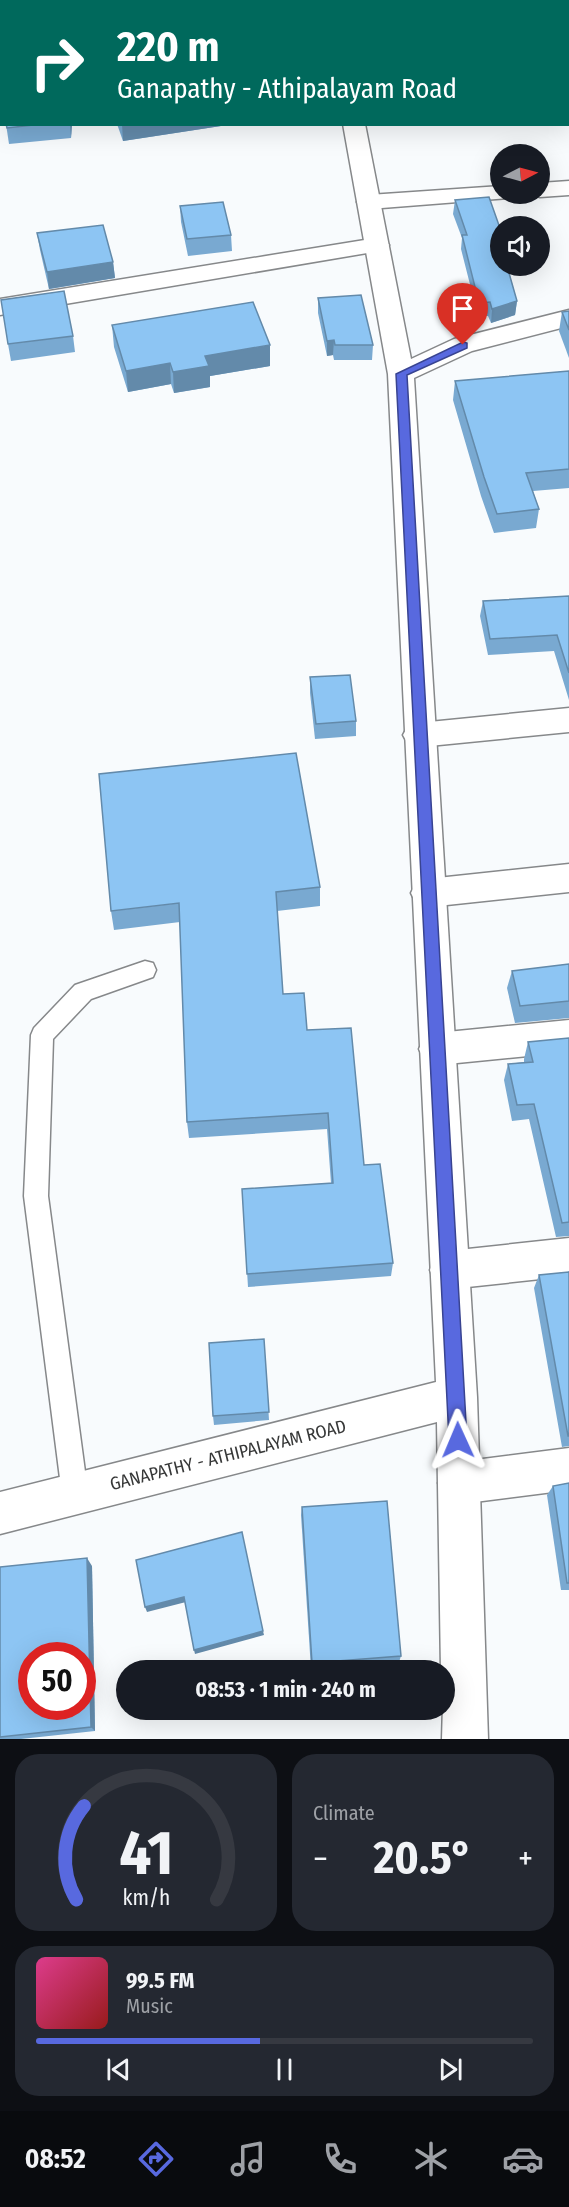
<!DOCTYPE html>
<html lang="en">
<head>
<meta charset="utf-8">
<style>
  body { margin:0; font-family:"Fira Sans Condensed",sans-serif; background:#242831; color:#f1f3f6; height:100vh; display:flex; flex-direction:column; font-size:22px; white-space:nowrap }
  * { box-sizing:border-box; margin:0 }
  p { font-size:20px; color:#9ea1a6 }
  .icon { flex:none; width:33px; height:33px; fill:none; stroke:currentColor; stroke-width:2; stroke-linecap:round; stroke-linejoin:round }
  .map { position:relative; height:1739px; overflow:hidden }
  .drawer { display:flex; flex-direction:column; gap:15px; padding:15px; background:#0d0f14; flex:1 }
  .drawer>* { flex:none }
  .top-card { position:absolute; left:0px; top:0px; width:570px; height:126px; box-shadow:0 6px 24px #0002; background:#00695c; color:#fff; overflow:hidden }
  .needle { width:39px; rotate:84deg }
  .fabs { position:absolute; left:490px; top:144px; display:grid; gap:12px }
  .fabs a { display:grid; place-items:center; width:60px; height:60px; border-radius:50%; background:#171b24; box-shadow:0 6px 24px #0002; font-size:30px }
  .speed { position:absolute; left:18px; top:1642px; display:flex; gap:12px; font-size:30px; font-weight:700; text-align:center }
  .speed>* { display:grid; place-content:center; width:78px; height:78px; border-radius:50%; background:#171b24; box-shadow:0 6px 24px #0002; line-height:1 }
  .speed .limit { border:9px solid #d22; background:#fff; color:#111 }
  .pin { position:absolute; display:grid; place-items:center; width:51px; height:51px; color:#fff; margin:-62px -26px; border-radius:50% 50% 50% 0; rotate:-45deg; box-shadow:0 0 6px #0007 }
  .pin .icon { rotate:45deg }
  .me { position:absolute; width:66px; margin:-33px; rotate:359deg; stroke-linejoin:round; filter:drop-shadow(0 0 4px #0008) }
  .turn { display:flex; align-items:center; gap:21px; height:126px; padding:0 18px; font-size:27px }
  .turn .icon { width:78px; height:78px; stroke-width:2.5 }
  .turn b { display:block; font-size:42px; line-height:51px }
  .big { font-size:45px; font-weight:700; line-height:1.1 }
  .drawer .card { flex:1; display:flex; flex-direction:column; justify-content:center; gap:9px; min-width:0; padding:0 21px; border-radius:24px; background:#242831 }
  .drawer .dial { align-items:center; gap:0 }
  .dial svg { height:156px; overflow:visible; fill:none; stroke:#363941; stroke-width:7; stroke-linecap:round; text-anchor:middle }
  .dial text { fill:#f1f3f6; stroke:none }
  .song { display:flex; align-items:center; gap:18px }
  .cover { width:72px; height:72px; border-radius:9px; background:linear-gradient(135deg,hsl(330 70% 55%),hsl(0 70% 35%)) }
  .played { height:6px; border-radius:3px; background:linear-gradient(90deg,#5869df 45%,#363941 45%) }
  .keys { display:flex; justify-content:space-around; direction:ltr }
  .heat { display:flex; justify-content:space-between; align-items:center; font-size:33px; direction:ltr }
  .drawer .tiles { flex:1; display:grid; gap:15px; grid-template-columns:1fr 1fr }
  .card:last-child { grid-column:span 2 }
  .trip { position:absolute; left:116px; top:1660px; width:339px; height:60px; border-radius:30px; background:#171b24; box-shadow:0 6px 24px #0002; font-weight:700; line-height:60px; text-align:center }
  .tab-bar { display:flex; height:96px; justify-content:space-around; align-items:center; background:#090b0e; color:#9ea1a6 }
  .tab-bar .icon { width:42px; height:42px }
  .tab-bar .on { color:#5869df }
  .tab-bar b { font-size:27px; color:#f1f3f6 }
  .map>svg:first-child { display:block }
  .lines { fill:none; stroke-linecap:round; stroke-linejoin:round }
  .service-casing { stroke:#86888a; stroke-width:3 }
  .minor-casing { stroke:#86888a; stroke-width:3 }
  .secondary-casing { stroke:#86888a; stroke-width:3 }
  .service { fill:#fff; fill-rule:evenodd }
  .minor { fill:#fff; fill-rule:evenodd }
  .secondary { fill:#fff; fill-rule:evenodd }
  .wall { fill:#79a9d1 }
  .shaded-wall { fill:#638aaa }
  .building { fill:#8dc5f3; stroke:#638aaa; stroke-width:1.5; fill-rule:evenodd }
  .route { fill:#5869df; stroke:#394491; stroke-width:1.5 }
  .labels { text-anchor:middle; stroke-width:6; stroke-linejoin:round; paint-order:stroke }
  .near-street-label { font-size:18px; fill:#373838; stroke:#fff }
</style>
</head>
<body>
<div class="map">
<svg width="569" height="1739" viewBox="0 0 569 1739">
  <rect width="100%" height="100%" fill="#f8fbfd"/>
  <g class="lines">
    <defs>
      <polygon id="service" points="145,961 153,963 156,970 153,977 91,999 53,1039 48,1196 88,1494 84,1503 75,1507 66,1503 62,1494 24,1196 31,1035 34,1028 75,985"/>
      <g id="minor">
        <polygon points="569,181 569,195 540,197 531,194 540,194 540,183"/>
        <polygon points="501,186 501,194 512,194 509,198 369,209 361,207 357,202 361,197 369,195"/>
        <polygon points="377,238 385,240 389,245 385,250 0,315 0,299"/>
        <polygon points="569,708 569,732 419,747 408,744 403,735 408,726 419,723"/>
        <polygon points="569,864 569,892 428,907 416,903 411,893 416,883 428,879"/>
        <polygon points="569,1020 569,1052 437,1065 424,1060 419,1049 424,1038 437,1033"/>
        <polygon points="569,1238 569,1276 449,1289 435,1283 430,1270 435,1257 449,1251"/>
        <polygon points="569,1448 569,1490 459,1504 444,1498 438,1483 444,1468 459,1462"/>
      </g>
      <g id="secondary">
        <rect x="328" y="0" width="20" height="2"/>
        <polygon points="343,124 365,124 411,359 454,339 569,310 569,326 472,351 414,378 477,1397 488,1739 442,1739 444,1671 441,1671 437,1422 0,1534 0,1492 436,1382 388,374"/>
      </g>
    </defs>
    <use href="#service" class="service-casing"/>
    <use href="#minor" class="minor-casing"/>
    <use href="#secondary" class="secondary-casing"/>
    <use href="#service" class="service"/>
    <use href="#minor" class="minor"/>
    <use href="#secondary" class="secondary"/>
  </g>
  <g class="wall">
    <rect x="183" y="0" width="87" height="2"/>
    <polygon points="6,124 72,124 71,138 9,144"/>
    <polygon points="117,124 234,124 123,141"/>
    <polygon points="455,200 501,231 500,239 517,301 515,315 491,323 488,316 478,316 461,249 462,238 453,214"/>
    <polygon points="180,206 231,235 232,251 188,256 181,222"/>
    <polygon points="37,233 113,262 115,278 49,289 40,250"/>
    <polygon points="318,298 373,345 372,360 334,360 333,355 327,356 318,313"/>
    <polygon points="569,311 569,358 559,331 562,312"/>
    <polygon points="112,325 270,366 210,376 210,387 174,393 171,384 128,392 114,347"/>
    <polygon points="73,336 75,352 11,361 8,344"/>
    <polygon points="569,371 569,488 533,491 539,509 536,528 494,533 481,496 453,400 455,381"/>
    <polygon points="569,596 569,700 554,651 488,655 480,616 483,601"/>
    <polygon points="310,677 356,721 356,736 315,739 310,693"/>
    <polygon points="320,887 320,906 277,911 283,994 307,1030 364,1165 393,1263 391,1276 248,1287 242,1189 331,1183 327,1129 189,1138 187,1122 180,922 114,930 111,911"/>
    <polygon points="569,964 569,1018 515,1023 507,988 512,971"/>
    <polygon points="569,1038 569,1236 556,1237 529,1119 512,1121 504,1080 508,1064 524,1062 524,1059 528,1042"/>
    <polygon points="569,1271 569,1446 562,1447 534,1288 539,1275 568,1272"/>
    <polygon points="264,1339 269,1420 214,1425 213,1416"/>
    <polygon points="569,1483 569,1590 561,1590 547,1495 553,1486"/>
    <polygon points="302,1507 401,1656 399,1662 311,1669 301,1515"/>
    <polygon points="92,1566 95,1731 21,1739 0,1739 0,1567"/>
  </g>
  <g class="shaded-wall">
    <rect x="0" y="18" width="2" height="19"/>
    <polygon points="70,124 72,124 71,138"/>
    <polygon points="122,124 234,124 123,141"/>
    <polygon points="113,262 115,278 49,289 47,272"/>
    <polygon points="517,301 515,315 491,323 492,309"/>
    <polygon points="334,340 333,355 327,356 327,341"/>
    <polygon points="270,345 270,366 210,376 210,387 174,393 173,372 205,356"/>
    <polygon points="170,363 171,384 128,392 126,371"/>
    <polygon points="87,1558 92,1566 95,1731 91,1727"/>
    <polygon points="184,1597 186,1602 147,1612 145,1607"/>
    <polygon points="263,1631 264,1635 195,1654 194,1650"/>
  </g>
  <g class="building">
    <polygon points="0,0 5,0 5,2 2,2 2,18 0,18"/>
    <polygon points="0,40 2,40 2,72 0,56"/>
    <polygon points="6,124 42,124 7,128"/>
    <polygon points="489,197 501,231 498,231 501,244 501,266 507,266 517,301 492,309 490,302 479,303 462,235 467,235 455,200"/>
    <polygon points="223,202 231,235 187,239 180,206"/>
    <polygon points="103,225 113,262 47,272 37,233"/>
    <polygon points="64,291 73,336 8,344 1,300"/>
    <polygon points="361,295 373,345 335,345 334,340 327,341 318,298"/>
    <polygon points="253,302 270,345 205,356 209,366 173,372 170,363 126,371 112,325"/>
    <polygon points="569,311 569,330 562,312"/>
    <polygon points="569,371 569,469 526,473 539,509 497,514 484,477 455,381"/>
    <polygon points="569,596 569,673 557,635 490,639 483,601"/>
    <polygon points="350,675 356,721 316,724 310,677"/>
    <polygon points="296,753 320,887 276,892 283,994 304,993 307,1030 351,1028 364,1165 380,1164 393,1263 247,1274 242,1189 333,1183 328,1113 187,1122 179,903 111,911 99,774"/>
    <polygon points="569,964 569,1001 520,1006 512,971"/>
    <polygon points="569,1038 569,1222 562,1223 534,1104 517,1105 508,1064 533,1062 528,1042"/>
    <polygon points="569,1272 569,1436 568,1436 539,1275"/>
    <polygon points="264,1339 269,1412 213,1416 209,1343"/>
    <polygon points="569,1483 569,1583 567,1583 553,1486"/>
    <polygon points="387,1501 401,1656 312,1663 302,1507"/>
    <polygon points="242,1532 263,1631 194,1650 184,1597 145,1607 136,1560"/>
    <path d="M87,1558L91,1727L0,1737V1567ZM32,1656H82V1707H32Z"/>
  </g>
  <polygon class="route" points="463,342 467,343 467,348 407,375 467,1440 464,1446 458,1449 452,1446 449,1440 396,374"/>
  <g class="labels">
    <g class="near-street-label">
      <text transform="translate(228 1455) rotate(-14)" y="6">GANAPATHY - ATHIPALAYAM ROAD</text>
    </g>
  </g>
</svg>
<div class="fabs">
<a><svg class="needle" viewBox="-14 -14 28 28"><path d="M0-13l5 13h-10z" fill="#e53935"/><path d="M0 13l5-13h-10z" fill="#9ea1a6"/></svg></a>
<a><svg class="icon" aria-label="sound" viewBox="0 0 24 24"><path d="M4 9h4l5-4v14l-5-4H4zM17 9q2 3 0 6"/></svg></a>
</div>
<div class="speed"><div class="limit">50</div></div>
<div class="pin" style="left:463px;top:345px;background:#d93025"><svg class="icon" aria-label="arrive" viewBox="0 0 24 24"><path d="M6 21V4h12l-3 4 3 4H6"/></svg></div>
<svg class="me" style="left:458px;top:1440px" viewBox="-20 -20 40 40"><path d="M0-17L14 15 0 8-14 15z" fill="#5869df" stroke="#fff" stroke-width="4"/></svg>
<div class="trip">08:53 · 1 min · 240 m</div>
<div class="top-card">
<div class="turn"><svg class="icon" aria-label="right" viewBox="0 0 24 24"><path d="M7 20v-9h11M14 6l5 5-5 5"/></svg><div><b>220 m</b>Ganapathy - Athipalayam Road</div></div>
</div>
</div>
<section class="drawer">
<div class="tiles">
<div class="card dial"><svg viewBox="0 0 100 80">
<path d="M14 69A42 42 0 1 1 86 69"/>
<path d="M14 69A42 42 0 0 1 18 21" stroke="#5869df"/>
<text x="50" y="56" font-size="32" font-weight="700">41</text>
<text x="50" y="72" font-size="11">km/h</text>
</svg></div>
<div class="card"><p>Climate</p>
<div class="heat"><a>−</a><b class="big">20.5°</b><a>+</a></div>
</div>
<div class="card">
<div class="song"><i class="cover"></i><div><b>99.5 FM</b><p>Music</p></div></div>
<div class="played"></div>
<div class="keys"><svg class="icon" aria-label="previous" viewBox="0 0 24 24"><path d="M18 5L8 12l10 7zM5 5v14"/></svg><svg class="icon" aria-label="pause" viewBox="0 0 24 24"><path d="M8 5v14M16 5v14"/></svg><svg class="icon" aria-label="next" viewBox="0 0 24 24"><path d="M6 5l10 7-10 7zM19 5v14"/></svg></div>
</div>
</div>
</section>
<nav class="tab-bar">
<b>08:52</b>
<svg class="icon on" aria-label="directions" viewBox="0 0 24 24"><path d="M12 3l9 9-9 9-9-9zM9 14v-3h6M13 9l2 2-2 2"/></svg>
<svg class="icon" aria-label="music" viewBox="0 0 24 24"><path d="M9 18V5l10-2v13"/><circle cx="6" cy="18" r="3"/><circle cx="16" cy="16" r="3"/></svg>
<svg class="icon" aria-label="phone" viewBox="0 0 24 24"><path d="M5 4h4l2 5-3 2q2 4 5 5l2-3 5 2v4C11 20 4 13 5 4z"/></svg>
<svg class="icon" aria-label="climate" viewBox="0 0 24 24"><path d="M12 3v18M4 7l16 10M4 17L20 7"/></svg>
<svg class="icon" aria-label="car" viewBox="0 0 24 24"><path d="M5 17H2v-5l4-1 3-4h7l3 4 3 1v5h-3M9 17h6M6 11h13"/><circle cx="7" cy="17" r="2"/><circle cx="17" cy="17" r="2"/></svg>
</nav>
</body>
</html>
